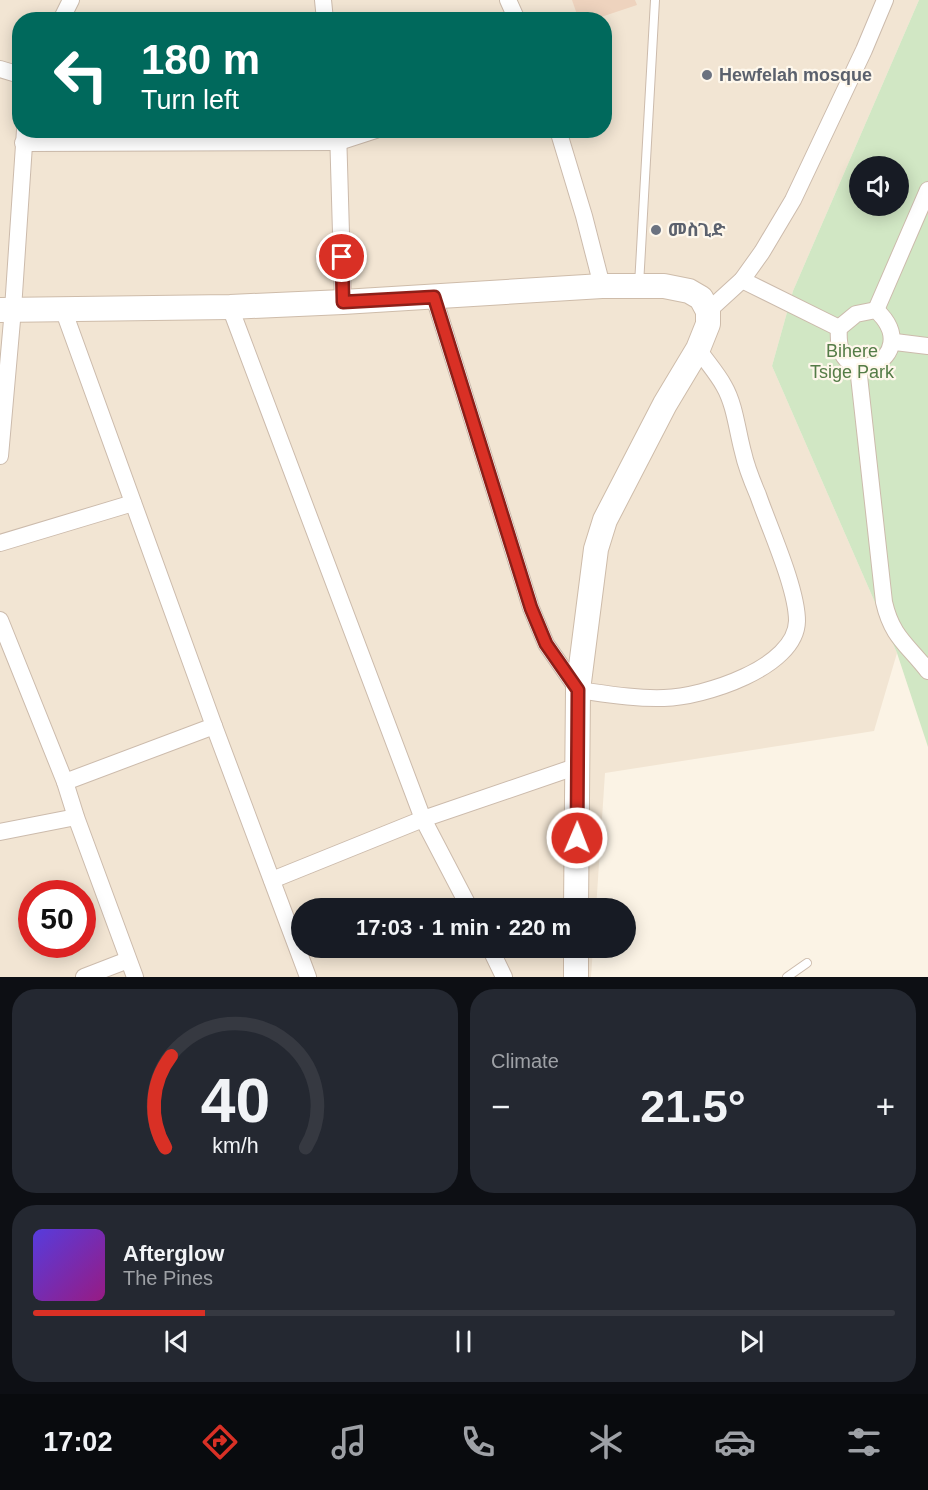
<!DOCTYPE html>
<html lang="en">
<head>
<meta charset="utf-8">
<style>
  body { margin:0; font-family:Helvetica,"Noto Sans Ethiopic",sans-serif; background:#242831; color:#f1f3f6; height:100vh; display:flex; flex-direction:column; font-size:22px; white-space:nowrap }
  * { box-sizing:border-box; margin:0 }
  p { font-size:20px; color:#9ea1a6 }
  .icon { flex:none; width:33px; height:33px; fill:none; stroke:currentColor; stroke-width:2; stroke-linecap:round; stroke-linejoin:round }
  .map { position:relative; height:977px; overflow:hidden }
  .panel { display:flex; flex-direction:column; gap:12px; padding:12px; background:#0d0f14; flex:1 }
  .panel>* { flex:none }
  .top-card { position:absolute; left:12px; top:12px; width:600px; height:126px; border-radius:24px; box-shadow:0 3px 15px #0003; background:#00695c; color:#fff; overflow:hidden }
  .controls { position:absolute; left:849px; top:156px; display:grid; gap:12px }
  .controls a { display:grid; place-items:center; width:60px; height:60px; border-radius:50%; background:#171b24; box-shadow:0 3px 15px #0003; font-size:30px }
  .speed { position:absolute; left:18px; top:880px; display:flex; gap:12px; font-size:30px; font-weight:700; text-align:center }
  .speed>* { display:grid; place-content:center; width:78px; height:78px; border-radius:50%; background:#171b24; box-shadow:0 3px 15px #0003; line-height:1 }
  .speed .limit { border:9px solid #d22; background:#fff; color:#111 }
  .pin { position:absolute; display:grid; place-items:center; width:51px; height:51px; color:#fff; margin:-26px; border:3px solid #fff; border-radius:50%; box-shadow:0 2px 6px #0007 }
  .me { position:absolute; width:66px; margin:-33px; rotate:1deg; stroke-linejoin:round; filter:drop-shadow(0 0 4px #0008) }
  .turn { display:flex; align-items:center; gap:21px; height:126px; padding:0 30px; font-size:27px }
  .turn .icon { width:78px; height:78px; stroke-width:2.5 }
  .turn b { display:block; font-size:42px; line-height:51px }
  .big { font-size:45px; font-weight:700; line-height:1.1 }
  .panel .card { flex:1; display:flex; flex-direction:column; justify-content:center; gap:9px; min-width:0; padding:0 21px; border-radius:24px; background:#242831 }
  .panel .dial { align-items:center; gap:0 }
  .dial svg { height:156px; overflow:visible; fill:none; stroke:#363941; stroke-width:7; stroke-linecap:round; text-anchor:middle }
  .dial text { fill:#f1f3f6; stroke:none }
  .song { display:flex; align-items:center; gap:18px }
  .cover { width:72px; height:72px; border-radius:9px; background:linear-gradient(135deg,hsl(250 70% 55%),hsl(310 70% 35%)) }
  .played { height:6px; border-radius:3px; background:linear-gradient(90deg,#d93025 20%,#363941 20%) }
  .keys { display:flex; justify-content:space-around; direction:ltr }
  .heat { display:flex; justify-content:space-between; align-items:center; font-size:33px; direction:ltr }
  .panel .tiles { flex:1; display:grid; gap:12px; grid-template-columns:1fr 1fr }
  .card:last-child { grid-column:span 2 }
  .trip { position:absolute; left:291px; top:898px; width:345px; height:60px; border-radius:30px; background:#171b24; box-shadow:0 3px 15px #0003; font-weight:700; line-height:60px; text-align:center }
  .dock { display:flex; height:96px; justify-content:space-around; align-items:center; background:#090b0e; color:#9ea1a6 }
  .dock .icon { width:42px; height:42px }
  .dock .current { color:#d93025 }
  .dock b { font-size:27px; color:#f1f3f6 }
  .map>svg:first-child { display:block }
  .residential { fill:#f2e5d3; fill-rule:evenodd }
  .green { fill:#d1e7c4; fill-rule:evenodd }
  .building { fill:#eed3be }
  .lines { fill:none; stroke-linecap:round; stroke-linejoin:round }
  .lane-casing { stroke:#ccbbac; stroke-width:10 }
  .street-casing { stroke:#ccbbac; stroke-width:18 }
  .secondary-casing { stroke:#cebcaa; stroke-width:26 }
  .lane { stroke:#fff; stroke-width:8 }
  .street { stroke:#fff; stroke-width:16 }
  .secondary { stroke:#fff; stroke-width:24 }
  .route-casing { stroke:#8d1f18; stroke-width:15 }
  .route { stroke:#d93025; stroke-width:10 }
  .worship-dot { fill:#6b7280; stroke:#fef7eb; stroke-width:2 }
  .labels { text-anchor:middle; stroke-width:4.5; stroke-linejoin:round; paint-order:stroke }
  .worship-label { font-size:18px; font-weight:bold; fill:#5b616d; stroke:#fef7eb; text-anchor:start }
  .park-label { font-size:18px; fill:#547c47; stroke:#fef7eb }
</style>
</head>
<body>
<div class="map">
<svg width="928" height="977" viewBox="0 0 928 977">
  <rect width="100%" height="100%" fill="#fbf3e5"/>
  <path class="residential" d="M0,0H919L793,291L772,366L897,653L874,731L605,773L596,909H302V948H593L591,977H0ZM20,20H604V130H20ZM32,894H82V945H32Z"/>
  <path class="green" d="M919,0H928V747L897,653L772,366L793,291ZM860,166H898V206H860Z"/>
  <polygon class="building" points="572,0 635,0 637,5 592,20 579,20"/>
  <g class="lines">
    <defs>
      <g id="lane">
        <polyline points="639,285 655,0"/>
        <polyline points="787,977 807,963"/>
      </g>
      <g id="street">
        <polyline points="323,0 325,20"/>
        <polyline points="508,0 517,20"/>
        <polyline points="61,20 71,0"/>
        <polyline points="0,69 20,75"/>
        <polyline points="338,130 343,302"/>
        <polyline points="558,130 584,216 602,286"/>
        <polyline points="23,143 339,142 376,130"/>
        <polyline points="742,280 839,328"/>
        <path d="M434,297L531,608L546,644L578,690C607,694 636,699 664,698C703,697 796,668 797,621C797,588 769,527 758,495C752,481 746,466 743,452C737,430 735,405 724,386C717,373 706,361 698,349"/>
        <polyline points="230,307 423,819 470,909"/>
        <polyline points="63,309 214,726 308,977"/>
        <path d="M876,310C928,358 833,400 839,328L856,314Z"/>
        <polyline points="876,310 928,190"/>
        <polyline points="708,311 742,280 762,252 793,200 864,50 885,0"/>
        <polyline points="895,342 928,346"/>
        <path d="M858,367L884,602C892,637 907,644 928,671"/>
        <polyline points="0,456 13,309 25,130"/>
        <polyline points="0,543 133,503"/>
        <polyline points="0,620 65,782 76,817 135,977"/>
        <polyline points="65,782 214,726"/>
        <polyline points="0,832 76,817"/>
        <polyline points="272,880 423,819 578,766"/>
        <polyline points="490,948 504,977"/>
        <polyline points="84,977 128,960"/>
      </g>
      <g id="secondary">
        <polyline points="0,310 230,307 343,302 602,286 664,286 689,291 701,298 708,311 708,324 698,349 665,404 605,520 596,549 578,690 576,909"/>
        <polyline points="576,977 576,948"/>
      </g>
    </defs>
    <use href="#lane" class="lane-casing"/>
    <use href="#street" class="street-casing"/>
    <use href="#secondary" class="secondary-casing"/>
    <use href="#lane" class="lane"/>
    <use href="#street" class="street"/>
    <use href="#secondary" class="secondary"/>
  </g>
  <g class="lines">
    <defs>
      <polyline id="route" points="342,257 343,302 434,297 531,608 546,644 578,690 577,838"/>
    </defs>
    <use href="#route" class="route-casing"/>
    <use href="#route" class="route"/>
  </g>
  <g class="worship-dot">
    <circle cx="707" cy="75" r="6"/>
    <circle cx="656" cy="230" r="6"/>
  </g>
  <g class="labels">
    <g class="worship-label">
      <text x="719" y="81">Hewfelah mosque</text>
      <text x="668" y="236">መስጊድ</text>
    </g>
    <g class="park-label">
      <text x="852" y="357">Bihere<tspan x="852" dy="21">Tsige Park</tspan></text>
    </g>
  </g>
</svg>
<div class="controls">
<a><svg class="icon" aria-label="sound" viewBox="0 0 24 24"><path d="M4 9h4l5-4v14l-5-4H4zM17 9q2 3 0 6"/></svg></a>
</div>
<div class="speed"><div class="limit">50</div></div>
<div class="pin" style="left:342px;top:257px;background:#d93025"><svg class="icon" aria-label="arrive" viewBox="0 0 24 24"><path d="M6 21V4h12l-3 4 3 4H6"/></svg></div>
<svg class="me" style="left:577px;top:838px" viewBox="-20 -20 40 40"><circle r="17" fill="#d93025" stroke="#fff" stroke-width="3"/><path d="M0-11L8 9 0 5-8 9z" fill="#fff"/></svg>
<div class="trip">17:03 · 1 min · 220 m</div>
<div class="top-card">
<div class="turn"><svg class="icon" aria-label="left" viewBox="0 0 24 24"><path d="M17 20v-9H6M10 6l-5 5 5 5"/></svg><div><b>180 m</b>Turn left</div></div>
</div>
</div>
<section class="panel">
<div class="tiles">
<div class="card dial"><svg viewBox="0 0 100 80">
<path d="M14 69A42 42 0 1 1 86 69"/>
<path d="M14 69A42 42 0 0 1 17 22" stroke="#d93025"/>
<text x="50" y="56" font-size="32" font-weight="700">40</text>
<text x="50" y="72" font-size="11">km/h</text>
</svg></div>
<div class="card"><p>Climate</p>
<div class="heat"><a>−</a><b class="big">21.5°</b><a>+</a></div>
</div>
<div class="card">
<div class="song"><i class="cover"></i><div><b>Afterglow</b><p>The Pines</p></div></div>
<div class="played"></div>
<div class="keys"><svg class="icon" aria-label="previous" viewBox="0 0 24 24"><path d="M18 5L8 12l10 7zM5 5v14"/></svg><svg class="icon" aria-label="pause" viewBox="0 0 24 24"><path d="M8 5v14M16 5v14"/></svg><svg class="icon" aria-label="next" viewBox="0 0 24 24"><path d="M6 5l10 7-10 7zM19 5v14"/></svg></div>
</div>
</div>
</section>
<nav class="dock">
<b>17:02</b>
<svg class="icon current" aria-label="directions" viewBox="0 0 24 24"><path d="M12 3l9 9-9 9-9-9zM9 14v-3h6M13 9l2 2-2 2"/></svg>
<svg class="icon" aria-label="music" viewBox="0 0 24 24"><path d="M9 18V5l10-2v13"/><circle cx="6" cy="18" r="3"/><circle cx="16" cy="16" r="3"/></svg>
<svg class="icon" aria-label="phone" viewBox="0 0 24 24"><path d="M5 4h4l2 5-3 2q2 4 5 5l2-3 5 2v4C11 20 4 13 5 4z"/></svg>
<svg class="icon" aria-label="climate" viewBox="0 0 24 24"><path d="M12 3v18M4 7l16 10M4 17L20 7"/></svg>
<svg class="icon" aria-label="car" viewBox="0 0 24 24"><path d="M5 17H2v-5l4-1 3-4h7l3 4 3 1v5h-3M9 17h6M6 11h13"/><circle cx="7" cy="17" r="2"/><circle cx="17" cy="17" r="2"/></svg>
<svg class="icon" aria-label="filters" viewBox="0 0 24 24"><path d="M4 7h16M4 17h16"/><circle cx="9" cy="7" r="2"/><circle cx="15" cy="17" r="2"/></svg>
</nav>
</body>
</html>
